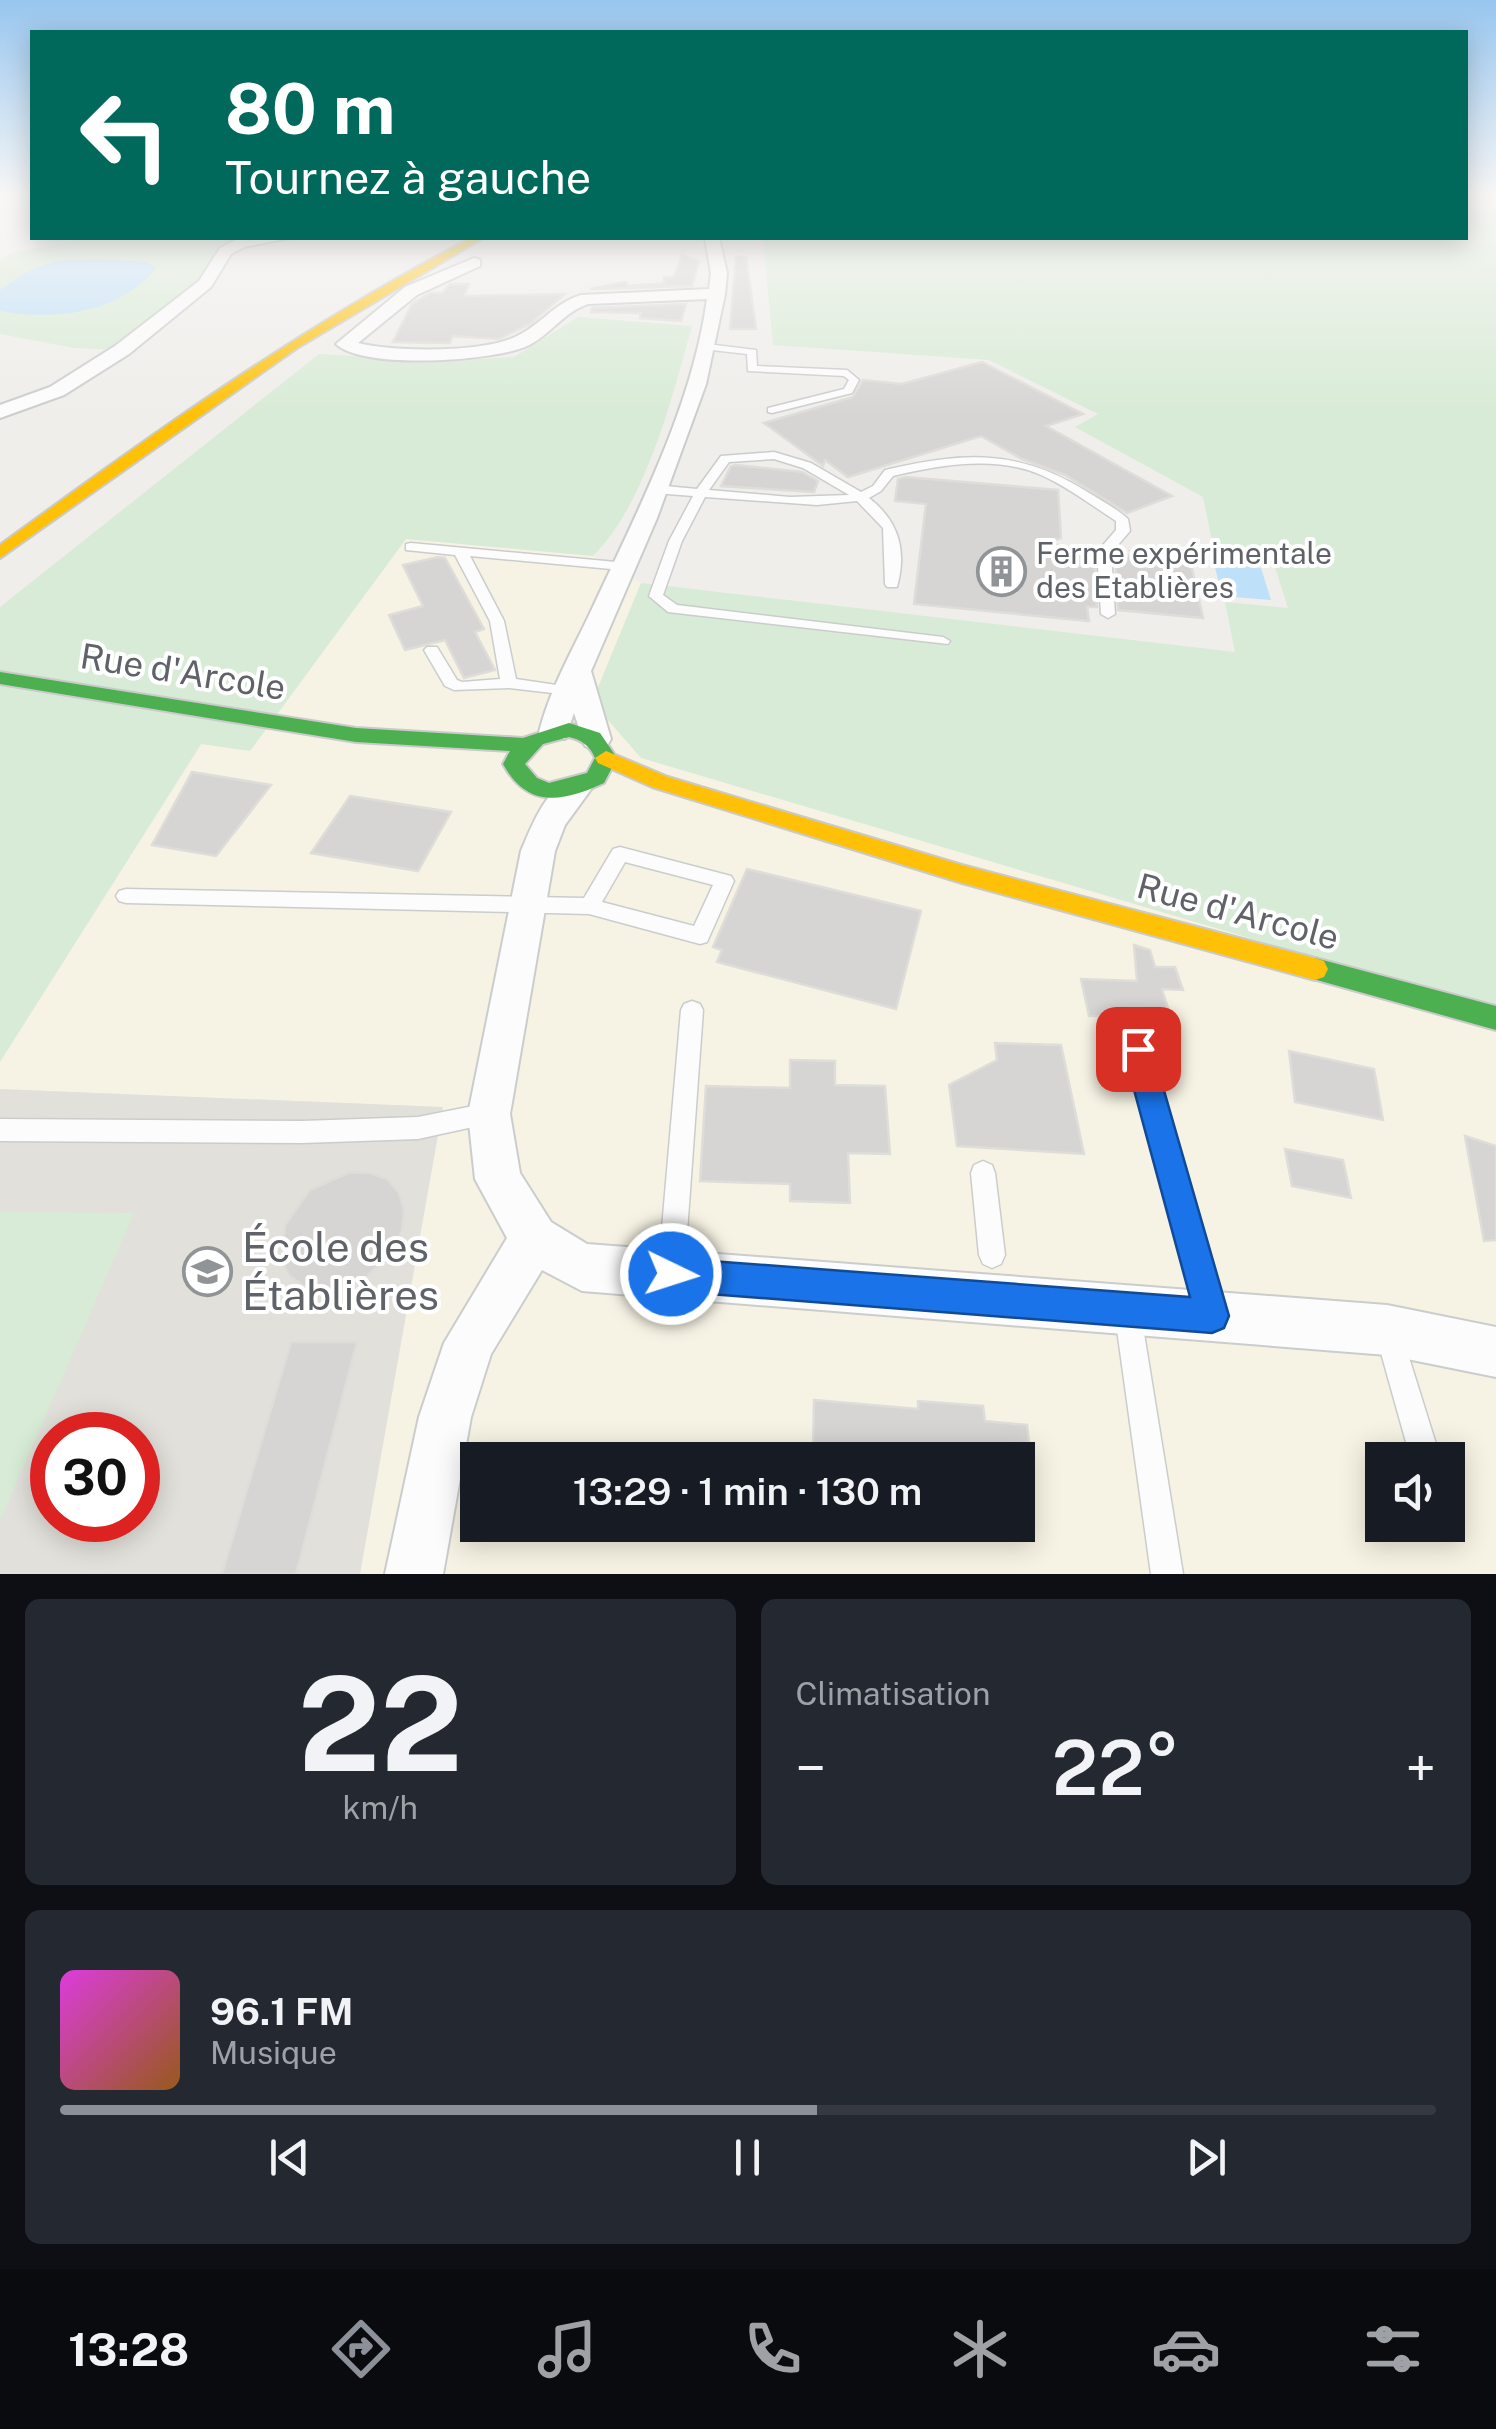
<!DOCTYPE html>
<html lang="fr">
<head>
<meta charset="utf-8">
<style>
  body { margin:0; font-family:"Public Sans",sans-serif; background:#242831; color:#f1f3f6; height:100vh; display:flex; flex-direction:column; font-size:38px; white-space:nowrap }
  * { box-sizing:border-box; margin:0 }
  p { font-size:32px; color:#9ea1a6 }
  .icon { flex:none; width:55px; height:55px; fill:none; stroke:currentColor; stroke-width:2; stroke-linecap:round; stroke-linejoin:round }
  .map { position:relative; height:1574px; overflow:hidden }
  .details { display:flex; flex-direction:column; gap:25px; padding:25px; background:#0d0f14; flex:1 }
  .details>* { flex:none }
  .top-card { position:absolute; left:30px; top:30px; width:1438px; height:210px; border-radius:0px; box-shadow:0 5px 25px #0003; background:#00695c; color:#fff; overflow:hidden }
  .buttons { position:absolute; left:1365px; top:1442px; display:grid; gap:20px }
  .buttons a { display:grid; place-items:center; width:100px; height:100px; border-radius:0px; background:#171b24; box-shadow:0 5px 25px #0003; font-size:50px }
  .speed { position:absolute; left:30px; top:1412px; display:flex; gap:20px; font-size:50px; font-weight:700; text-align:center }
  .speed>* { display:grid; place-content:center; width:130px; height:130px; border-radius:50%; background:#171b24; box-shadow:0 5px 25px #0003; line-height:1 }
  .speed .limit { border:15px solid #d22; background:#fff; color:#111 }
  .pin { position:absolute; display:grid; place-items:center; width:85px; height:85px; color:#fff; margin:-42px; border-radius:20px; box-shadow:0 5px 15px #0006 }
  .me { position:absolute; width:110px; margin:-55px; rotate:94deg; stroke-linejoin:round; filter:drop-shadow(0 0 8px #0008) }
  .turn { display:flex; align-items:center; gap:35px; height:210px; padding:0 30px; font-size:45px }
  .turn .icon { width:130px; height:130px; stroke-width:2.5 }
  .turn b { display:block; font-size:70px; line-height:85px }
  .big { font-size:75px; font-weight:600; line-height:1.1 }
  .details .widget { flex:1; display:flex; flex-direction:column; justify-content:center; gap:15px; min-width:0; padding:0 35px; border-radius:15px; background:#242831 }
  .details .dial { align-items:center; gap:0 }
  .dial b { font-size:130px; line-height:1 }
  .song { display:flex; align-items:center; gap:30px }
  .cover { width:120px; height:120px; border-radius:15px; background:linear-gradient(135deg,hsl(300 70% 55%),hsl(30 70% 35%)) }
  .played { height:10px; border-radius:5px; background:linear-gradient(90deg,#8c9099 55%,#363941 55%) }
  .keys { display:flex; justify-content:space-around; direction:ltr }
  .heat { display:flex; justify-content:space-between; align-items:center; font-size:55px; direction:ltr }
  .details .tiles { flex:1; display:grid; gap:25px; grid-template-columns:1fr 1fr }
  .widget:last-child { grid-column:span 2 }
  .trip { position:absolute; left:460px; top:1442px; width:575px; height:100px; border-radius:0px; background:#171b24; box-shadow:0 5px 25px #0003; font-weight:600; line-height:100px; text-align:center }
  .tab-bar { display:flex; height:160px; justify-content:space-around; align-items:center; background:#090b0e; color:#9ea1a6 }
  .tab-bar .icon { width:70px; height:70px }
  .tab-bar .on { color:#8c9099 }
  .tab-bar b { font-size:45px; color:#f1f3f6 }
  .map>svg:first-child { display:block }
  .commercial { fill:#f7f3e4; fill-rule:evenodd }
  .education { fill:#e2e0da; fill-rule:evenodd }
  .green { fill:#d8ebd6 }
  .water { fill:#bfe0f9 }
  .building { fill:#d6d5d3; stroke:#deddd9; stroke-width:2.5 }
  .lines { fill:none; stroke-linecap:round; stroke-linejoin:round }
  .lane-casing { stroke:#cbcccc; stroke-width:3 }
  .street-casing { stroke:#cbcccc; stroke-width:4 }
  .fast-casing { stroke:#cacacb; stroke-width:4 }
  .slow-casing { stroke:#cacacb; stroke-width:4 }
  .lane { fill:#fdfcfc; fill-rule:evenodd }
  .street { fill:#fdfcfc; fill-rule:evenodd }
  .fast { fill:#4caf50; fill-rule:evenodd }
  .slow { fill:#ffc107; fill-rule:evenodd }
  .route { fill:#1a73e8; stroke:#114b97; stroke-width:2.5 }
  .labels { text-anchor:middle; stroke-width:8; stroke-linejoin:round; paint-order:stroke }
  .far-poi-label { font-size:30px; fill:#5f6368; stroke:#fff; text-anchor:start }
  .street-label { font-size:35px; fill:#5f6368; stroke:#fff }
  .near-poi-label { font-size:42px; fill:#5f6368; stroke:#fff; text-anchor:start }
</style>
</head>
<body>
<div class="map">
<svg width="1496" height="1574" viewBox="0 0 1496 1574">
  <rect width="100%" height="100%" fill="#efeeea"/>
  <path class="commercial" d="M406,539L593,556L641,583L592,702L1496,1011V1574H360L443,1107L0,1089V1062L202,744L251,750ZM478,1460H1018V1525H478ZM1382,1460H1448V1525H1382Z"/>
  <path class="education" d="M0,1089L443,1107L360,1574H0ZM52,1435H138V1520H52Z"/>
  <g class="green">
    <polygon points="1465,195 1496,195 1496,1011 641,758 592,702 641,583 1235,652 1225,602 1288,608 1274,564 1216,560 1203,497 1075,427 1098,414 989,360 773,345 763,238 1465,238"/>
    <polygon points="93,238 275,238 235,245 122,350 74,348 0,334 0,261 10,253"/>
    <path d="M578,317L692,326C672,398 646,503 593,556L406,539L250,751L201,744L0,1062V607L319,354L443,361L514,357Z"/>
    <polygon points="0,1212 134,1213 0,1520"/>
  </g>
  <g class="water">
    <path d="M105,259L147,262L156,268C119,314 54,321 0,311V290C44,259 52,259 105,259Z"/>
    <polygon points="1214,563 1261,568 1271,600 1222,596"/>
  </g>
  <g class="building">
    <polygon points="682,255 699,261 692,286 590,289 626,282 628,286 664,283 664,277 674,277"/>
    <polygon points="736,257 746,257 756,329 730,329"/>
    <polygon points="450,284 469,284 464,296 565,294 530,324 499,339 452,336 450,343 393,342 412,304 430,293 442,293"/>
    <polygon points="686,304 681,321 640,318 641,313 591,312 592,308"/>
    <polygon points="982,362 1083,414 1046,426 1172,496 1127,513 1065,475 1022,459 981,436 848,477 825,460 823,466 819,463 764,423 853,397 863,380 902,384"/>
    <polygon points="736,465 802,472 818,481 814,492 721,486 731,466"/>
    <polygon points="905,477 1058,490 1061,538 1048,543 1094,552 1097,607 1087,607 1089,621 914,604 926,504 895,501 898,479"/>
    <polygon points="1130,551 1190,560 1203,618 1118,610 1115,554 1131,555"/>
    <polygon points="438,557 445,558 484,629 475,632 495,670 464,678 445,640 405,650 389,615 423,606 403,565"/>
    <polygon points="192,772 271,785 216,856 152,845"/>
    <polygon points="350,796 451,812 418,871 311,853"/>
    <polygon points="747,869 921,911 896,1009 717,962 722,950 713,947"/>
    <polygon points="1134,945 1150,950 1155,967 1175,967 1183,990 1162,989 1176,1035 1153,1035 1147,1017 1131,1009 1117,1016 1089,1016 1081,979 1137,981"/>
    <polygon points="995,1043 1061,1045 1084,1154 957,1146 949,1085 997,1060"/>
    <polygon points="1289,1051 1374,1069 1383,1120 1295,1102"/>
    <polygon points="790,1060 835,1061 835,1085 885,1086 890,1154 848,1153 850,1203 790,1201 790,1184 700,1181 706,1086 790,1088"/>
    <polygon points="1465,1136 1496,1146 1496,1240 1484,1241"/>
    <polygon points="1285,1149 1343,1160 1351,1198 1292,1186"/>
    <polygon points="350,1172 370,1173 387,1179 399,1193 404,1210 402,1230 394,1251 362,1281 322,1291 304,1286 290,1276 282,1262 285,1225 310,1190"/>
    <polygon points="291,1342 357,1342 296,1574 222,1574"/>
    <polygon points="814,1400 918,1409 918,1401 983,1406 985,1421 1027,1425 1031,1460 813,1460"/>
  </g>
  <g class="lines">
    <defs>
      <g id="lane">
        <polygon points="707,344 756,350 757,366 847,370 859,380 852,393 772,413 768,412 768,408 844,389 849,380 844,376 748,371 747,354 703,349 703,345"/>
        <path d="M774,452L811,463L861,492L873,486L885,470C964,452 1018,448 1089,493C1102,501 1117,509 1128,519L1130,531L1111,553L1115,614L1108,618L1101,614L1097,552L1116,530V521C1091,505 1068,487 1041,475C996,455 940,465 893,476L881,491L869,498C899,521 907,551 897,587H887L885,584L883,528L857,501L817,505L705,497L682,541L663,595L677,605L943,637L950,641L948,644L668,612L649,596L669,541L693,496L655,493L649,489L655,485L697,489L721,456ZM774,459L803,468L849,495L790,497L709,490L729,462Z"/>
        <polygon points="411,543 627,563 629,566 622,570 470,556 504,621 516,679 570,687 572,691 570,695 509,688 454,690 445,686 424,650 427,647 437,647 457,680 462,682 500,679 490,621 455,555 406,550 406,544"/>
        <path d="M620,847L731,876L734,881L707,942L700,944L589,914L126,903L119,901L116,896L119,891L126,889L584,898L613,849ZM625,862L713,885L694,926L602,902Z"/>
        <polygon points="692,1001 700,1004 703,1010 684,1274 680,1283 671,1287 662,1283 658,1274 681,1010 684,1004"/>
        <polygon points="1130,1013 1138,1015 1141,1022 1224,1311 1220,1320 1211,1324 1202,1320 1198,1311 1119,1022 1122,1015"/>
        <polygon points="488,1103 496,1106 500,1114 496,1122 418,1139 302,1143 0,1141 0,1119 302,1121 418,1117"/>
        <polygon points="983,1161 992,1165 995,1173 1005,1255 1001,1264 992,1268 983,1264 979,1255 971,1173 974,1165"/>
        <polygon points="1128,1302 1137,1306 1141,1315 1183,1574 1151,1574 1115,1315 1119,1306"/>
        <polygon points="1389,1322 1399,1325 1402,1335 1441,1460 1411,1460 1376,1335 1379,1325"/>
      </g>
      <g id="street">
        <polygon points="240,238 289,238 244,247 231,254 211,287 129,354 64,395 0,418 0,405 50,387 115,346 199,281 220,248"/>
        <path d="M705,238H719L727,273L725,294L706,384L657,518L591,671L611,739L607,746L596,749L585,746L574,713L565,739H543L539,732C550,689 571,653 590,613C636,514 692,408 707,299L588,304C563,312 549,337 525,347C489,361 364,370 336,344L405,287L474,258L480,260V266L417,295L358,343C394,352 481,353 515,337C540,326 554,303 581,295L709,289L711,273Z"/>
        <path d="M576,777L588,780L592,788L565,825L555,851L510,1114L520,1173L551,1222L587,1244L1387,1305L1496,1327V1377L1387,1355L582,1291L542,1270L491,1354L471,1417L443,1574H385L419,1417L444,1343L507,1238L475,1179L468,1114L521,851C532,825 547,785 576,777Z"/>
      </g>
      <g id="fast">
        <path d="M0,672L356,728L523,738L569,723L600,733L617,758L604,783C563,802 528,809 503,764L510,751L356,742L0,684ZM569,737C582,740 590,746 595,758L587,773L549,783L537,778L525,764L543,744Z"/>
        <polygon points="1315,958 1496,1006 1496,1030 1306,977 1302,969 1306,961"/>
      </g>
      <g id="slow">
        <path d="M471,238H483L297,348L0,558V545C152,434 304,325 471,238Z"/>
        <polygon points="606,751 668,777 962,865 1315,958 1324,961 1328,969 1324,977 1315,980 962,883 652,787 598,763 595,758"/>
      </g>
    </defs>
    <use href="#lane" class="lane-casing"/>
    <use href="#street" class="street-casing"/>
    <use href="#fast" class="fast-casing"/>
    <use href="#slow" class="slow-casing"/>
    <use href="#lane" class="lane"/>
    <use href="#street" class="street"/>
    <use href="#fast" class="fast"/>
    <use href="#slow" class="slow"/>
  </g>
  <linearGradient id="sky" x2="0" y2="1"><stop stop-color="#97c6ef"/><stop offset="0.47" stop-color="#f8f7f6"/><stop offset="1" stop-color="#f8f7f6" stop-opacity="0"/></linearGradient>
  <rect width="1496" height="416" fill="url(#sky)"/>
  <polygon class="route" points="1138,1036 1148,1040 1152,1049 1229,1316 1224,1328 1212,1333 671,1291 659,1286 654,1274 659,1263 671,1258 1190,1297 1123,1049 1127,1040"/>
  <defs>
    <symbol id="building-ring" viewBox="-11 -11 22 22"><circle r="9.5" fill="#fff" stroke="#919496" stroke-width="1.5"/><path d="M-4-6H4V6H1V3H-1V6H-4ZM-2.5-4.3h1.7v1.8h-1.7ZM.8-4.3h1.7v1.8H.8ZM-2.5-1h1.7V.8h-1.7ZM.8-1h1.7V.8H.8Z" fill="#919496"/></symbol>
    <symbol id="school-ring" viewBox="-11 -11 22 22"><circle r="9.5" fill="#fff" stroke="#919496" stroke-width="1.5"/><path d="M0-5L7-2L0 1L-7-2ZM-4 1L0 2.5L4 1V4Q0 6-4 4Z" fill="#919496"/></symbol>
  </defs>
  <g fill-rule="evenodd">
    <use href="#building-ring" x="974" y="544" width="55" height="55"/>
    <use href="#school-ring" x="180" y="1244" width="55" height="55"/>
  </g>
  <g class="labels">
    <g class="far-poi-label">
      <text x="1036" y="564">Ferme expérimentale<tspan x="1036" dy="34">des Etablières</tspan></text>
    </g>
    <g class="street-label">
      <text transform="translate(183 672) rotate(9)" y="12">Rue d'Arcole</text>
      <text transform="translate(1238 912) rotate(15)" y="12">Rue d'Arcole</text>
    </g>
    <g class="near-poi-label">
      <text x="242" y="1262">École des<tspan x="242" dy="48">Établières</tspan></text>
    </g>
  </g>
</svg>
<div class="buttons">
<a><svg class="icon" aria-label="sound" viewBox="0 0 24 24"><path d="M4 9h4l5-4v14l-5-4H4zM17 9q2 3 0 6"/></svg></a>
</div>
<div class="speed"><div class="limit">30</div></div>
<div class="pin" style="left:1138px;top:1049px;background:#d93025"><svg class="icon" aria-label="arrive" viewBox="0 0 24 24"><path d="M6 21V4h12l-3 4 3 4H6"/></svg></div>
<svg class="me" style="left:671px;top:1274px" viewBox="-20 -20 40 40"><circle r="17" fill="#1a73e8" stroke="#fff" stroke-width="3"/><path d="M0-11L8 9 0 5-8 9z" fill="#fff"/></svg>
<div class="trip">13:29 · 1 min · 130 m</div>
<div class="top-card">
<div class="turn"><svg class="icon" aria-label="left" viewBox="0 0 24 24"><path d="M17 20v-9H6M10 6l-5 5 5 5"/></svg><div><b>80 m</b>Tournez à gauche</div></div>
</div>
</div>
<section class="details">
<div class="tiles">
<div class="widget dial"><b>22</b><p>km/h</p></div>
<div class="widget"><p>Climatisation</p>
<div class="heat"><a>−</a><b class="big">22°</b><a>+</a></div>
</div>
<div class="widget">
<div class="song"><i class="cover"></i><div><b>96.1 FM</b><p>Musique</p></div></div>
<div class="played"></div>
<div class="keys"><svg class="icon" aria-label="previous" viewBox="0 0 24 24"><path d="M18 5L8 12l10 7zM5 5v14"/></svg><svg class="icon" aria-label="pause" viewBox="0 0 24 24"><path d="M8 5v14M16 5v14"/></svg><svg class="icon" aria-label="next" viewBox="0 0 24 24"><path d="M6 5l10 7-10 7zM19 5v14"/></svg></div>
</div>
</div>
</section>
<nav class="tab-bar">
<b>13:28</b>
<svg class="icon on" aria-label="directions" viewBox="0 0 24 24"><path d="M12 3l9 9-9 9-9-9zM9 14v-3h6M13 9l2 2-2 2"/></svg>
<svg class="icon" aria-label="music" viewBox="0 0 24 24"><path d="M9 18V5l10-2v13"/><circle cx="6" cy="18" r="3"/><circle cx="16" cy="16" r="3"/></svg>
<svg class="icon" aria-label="phone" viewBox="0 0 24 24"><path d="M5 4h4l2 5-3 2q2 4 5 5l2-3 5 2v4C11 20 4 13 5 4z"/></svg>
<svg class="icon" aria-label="climate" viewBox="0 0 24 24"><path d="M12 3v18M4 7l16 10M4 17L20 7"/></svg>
<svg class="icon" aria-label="car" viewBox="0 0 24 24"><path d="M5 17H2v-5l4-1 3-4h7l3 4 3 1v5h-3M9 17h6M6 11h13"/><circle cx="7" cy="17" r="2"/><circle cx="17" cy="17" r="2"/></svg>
<svg class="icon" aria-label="filters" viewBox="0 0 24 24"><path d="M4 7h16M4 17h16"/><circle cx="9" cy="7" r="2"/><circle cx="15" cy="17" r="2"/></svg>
</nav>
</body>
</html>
